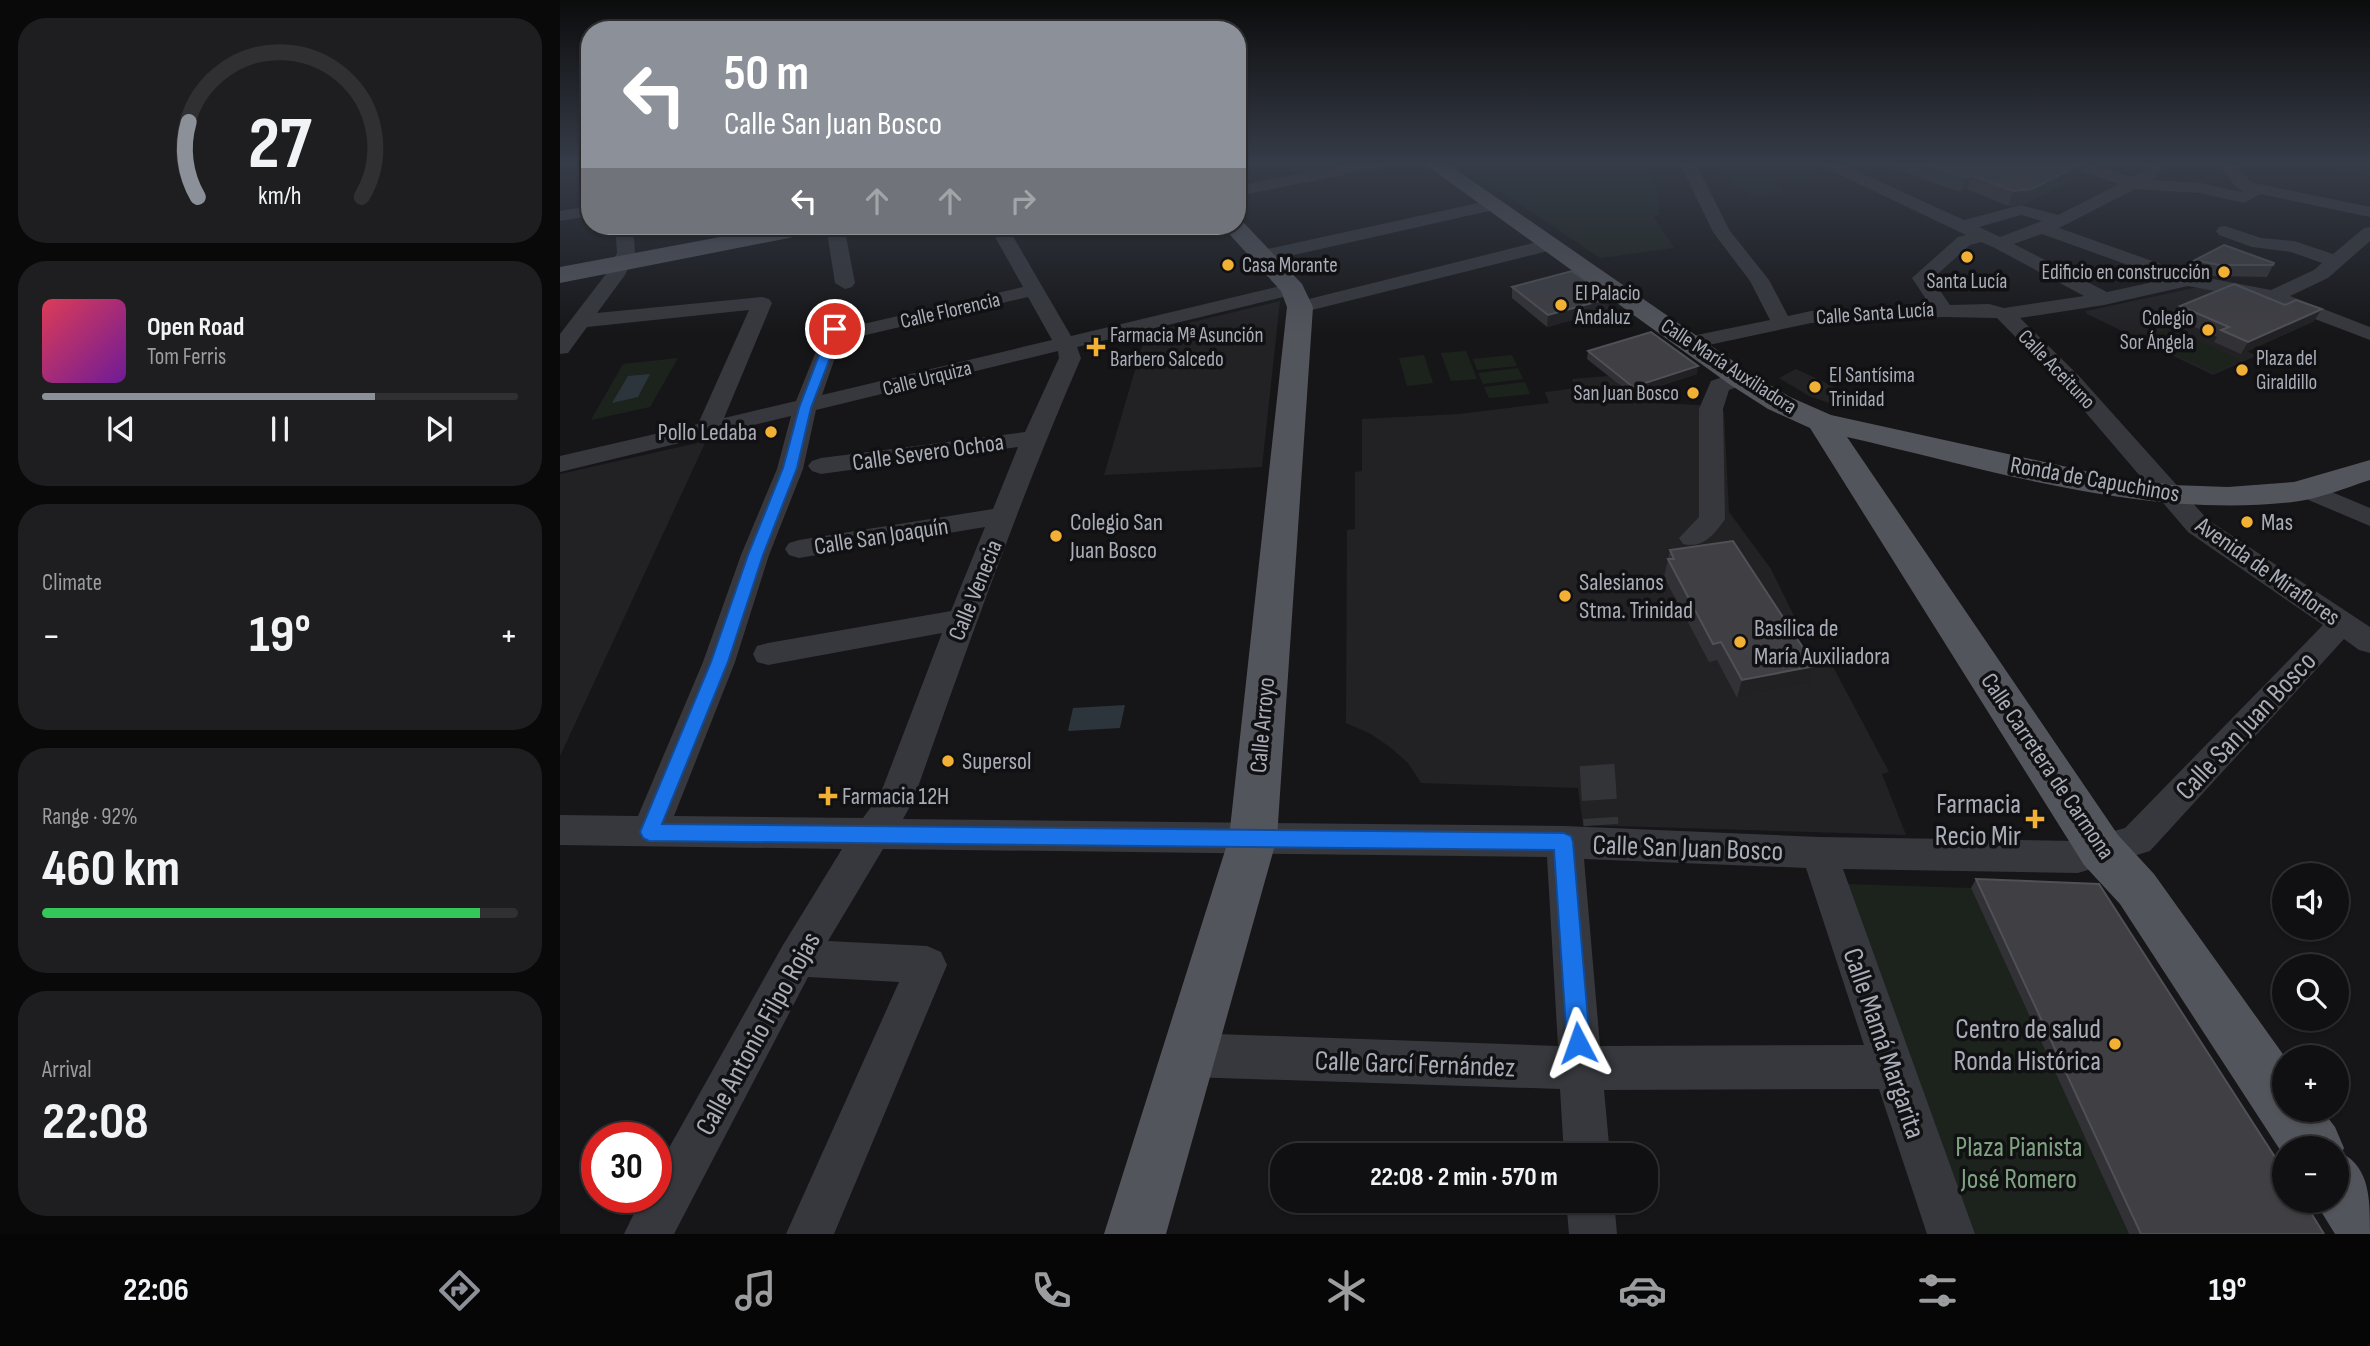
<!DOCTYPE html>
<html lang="en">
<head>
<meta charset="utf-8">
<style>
  body { margin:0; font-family:"Sofia Sans Condensed",sans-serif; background:#1e1e20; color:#f1f3f6; height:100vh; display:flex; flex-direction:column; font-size:26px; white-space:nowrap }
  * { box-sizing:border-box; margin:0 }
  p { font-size:23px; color:#9c9d9f }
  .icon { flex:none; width:38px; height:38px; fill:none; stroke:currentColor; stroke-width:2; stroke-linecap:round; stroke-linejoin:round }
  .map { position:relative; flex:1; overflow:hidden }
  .panel { display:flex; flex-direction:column; gap:18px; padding:18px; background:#09090a; width:560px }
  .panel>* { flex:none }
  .guide { position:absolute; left:21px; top:21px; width:665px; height:214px; border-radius:28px; box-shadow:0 2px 5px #0004,0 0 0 2px #303032; background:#8c9099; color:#fff; overflow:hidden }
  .buttons { position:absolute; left:1712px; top:863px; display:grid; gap:14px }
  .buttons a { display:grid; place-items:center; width:77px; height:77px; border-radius:50%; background:#101012; box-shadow:0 2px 5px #0004,0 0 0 2px #303032; font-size:35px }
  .speed { position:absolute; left:21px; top:1122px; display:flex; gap:14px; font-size:35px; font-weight:700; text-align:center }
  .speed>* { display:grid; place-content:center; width:91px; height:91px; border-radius:50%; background:#101012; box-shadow:0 2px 5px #0004,0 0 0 2px #303032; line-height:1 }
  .speed .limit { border:10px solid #d22; background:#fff; color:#111 }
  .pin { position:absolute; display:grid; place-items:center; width:60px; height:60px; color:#fff; margin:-30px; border:4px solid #fff; border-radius:50%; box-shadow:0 2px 7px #0007 }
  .me { position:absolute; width:77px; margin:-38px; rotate:356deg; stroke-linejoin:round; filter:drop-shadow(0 0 5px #0008) }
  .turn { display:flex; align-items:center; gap:24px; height:147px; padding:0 28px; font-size:32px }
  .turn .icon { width:91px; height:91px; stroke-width:2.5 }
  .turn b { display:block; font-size:49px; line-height:60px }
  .lanes { display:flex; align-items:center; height:66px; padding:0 28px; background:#0003; justify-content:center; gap:35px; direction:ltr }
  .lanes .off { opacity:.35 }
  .big { font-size:52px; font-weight:700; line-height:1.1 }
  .panel .card { flex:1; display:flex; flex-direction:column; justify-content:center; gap:10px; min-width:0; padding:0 24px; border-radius:28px; background:#1e1e20 }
  .panel .dial { align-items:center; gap:0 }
  .dial svg { height:182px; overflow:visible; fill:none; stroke:#303032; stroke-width:7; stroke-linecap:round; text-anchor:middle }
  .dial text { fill:#f1f3f6; stroke:none }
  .song { display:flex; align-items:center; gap:21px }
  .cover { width:84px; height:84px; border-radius:10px; background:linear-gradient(135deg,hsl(350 70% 55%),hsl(280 70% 35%)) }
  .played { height:7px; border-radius:4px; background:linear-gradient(90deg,#8c9099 70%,#303032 70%) }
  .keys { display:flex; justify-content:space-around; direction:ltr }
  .heat { display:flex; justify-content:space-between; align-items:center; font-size:38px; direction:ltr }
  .charge { height:10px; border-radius:5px; background:linear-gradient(90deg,#34c759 92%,#303032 0) }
  .trip { position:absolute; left:710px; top:1143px; width:388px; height:70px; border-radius:28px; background:#101012; box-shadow:0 2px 5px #0004,0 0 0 2px #303032; font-weight:700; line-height:70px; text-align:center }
  .tabs { display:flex; height:112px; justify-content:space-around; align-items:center; background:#060607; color:#9c9d9f }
  .tabs .icon { width:49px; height:49px }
  .tabs .selected { color:#8c9099 }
  .tabs b { font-size:32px; color:#f1f3f6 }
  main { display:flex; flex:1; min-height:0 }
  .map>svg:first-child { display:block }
  .built { fill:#222225 }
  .green { fill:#1c231d }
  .water { fill:#2c353c }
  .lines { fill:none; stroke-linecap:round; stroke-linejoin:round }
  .minor-tunnel { stroke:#333438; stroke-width:35; stroke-dasharray:35 18; stroke-linecap:butt }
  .minor { fill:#37383d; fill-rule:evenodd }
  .major { fill:#53555c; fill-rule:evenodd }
  .wall { fill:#323236 }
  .shaded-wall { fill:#212124 }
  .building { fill:#3f3f44; stroke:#4f5156; stroke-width:2 }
  .route { fill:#1a73e8; stroke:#114b97; stroke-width:2 }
  .poi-dot { fill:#f2b134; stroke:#111113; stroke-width:2.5 }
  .labels { text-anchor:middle; stroke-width:7; stroke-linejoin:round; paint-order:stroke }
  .far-poi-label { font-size:21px; fill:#a8adb8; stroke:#111113; text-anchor:start }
  .far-street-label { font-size:21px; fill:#a8adb8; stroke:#111113 }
  .poi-label { font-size:24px; fill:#a8adb8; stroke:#111113; text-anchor:start }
  .street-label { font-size:24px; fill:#a8adb8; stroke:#111113 }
  .near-street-label { font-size:28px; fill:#a8adb8; stroke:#111113 }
  .near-poi-label { font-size:28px; fill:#a8adb8; stroke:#111113; text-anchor:end }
  .near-park-label { font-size:28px; fill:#7fa381; stroke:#111113 }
</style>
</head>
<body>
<main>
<section class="panel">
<div class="card dial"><svg viewBox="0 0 100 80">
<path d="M14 69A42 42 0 1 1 86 69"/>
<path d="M14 69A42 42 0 0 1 10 36" stroke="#8c9099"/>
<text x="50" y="56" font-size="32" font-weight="700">27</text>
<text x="50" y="72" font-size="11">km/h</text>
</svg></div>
<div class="card">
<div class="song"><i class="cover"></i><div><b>Open Road</b><p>Tom Ferris</p></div></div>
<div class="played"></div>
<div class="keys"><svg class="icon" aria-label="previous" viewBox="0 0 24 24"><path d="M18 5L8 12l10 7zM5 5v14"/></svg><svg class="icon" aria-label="pause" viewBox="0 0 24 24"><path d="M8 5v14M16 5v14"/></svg><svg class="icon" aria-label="next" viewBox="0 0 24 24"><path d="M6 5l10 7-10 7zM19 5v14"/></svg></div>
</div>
<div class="card"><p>Climate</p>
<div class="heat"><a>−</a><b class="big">19°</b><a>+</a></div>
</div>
<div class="card"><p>Range · 92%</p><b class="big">460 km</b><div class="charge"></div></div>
<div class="card"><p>Arrival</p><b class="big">22:08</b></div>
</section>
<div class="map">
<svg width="1810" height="1234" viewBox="0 0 1810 1234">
  <rect width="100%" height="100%" fill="#161618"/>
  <g class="built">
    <polygon points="722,162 806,162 737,175"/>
    <polygon points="1742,162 1810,162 1810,176"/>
    <polygon points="1639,287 1708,302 1755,321 1687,351 1696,356 1653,375 1527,314 1526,311"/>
    <polygon points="720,301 702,467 544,475 586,333"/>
    <polygon points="1236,369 1296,397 1286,409 1249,396 1219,378"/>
    <polygon points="1048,376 1072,395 1075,402 1139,405 1164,412 1169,512 1211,569 1242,632 1220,633 1244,664 1271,663 1329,772 1322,774 1346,835 1023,825 1018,788 861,783 848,763 830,747 809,733 786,723 787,530 795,529 795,472 802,471 802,419 899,414 989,403 985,392 1016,388 1012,379"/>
    <polygon points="146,441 0,756 0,474"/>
  </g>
  <g class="green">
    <polygon points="897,162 1074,162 1093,180 1090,181 1091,184 1095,184 1100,215 1094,215 1095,219 1114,248 1040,258"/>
    <polygon points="1162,162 1237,162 1253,169 1240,172 1253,180 1234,182 1224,173 1216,174 1214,180 1223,194 1192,197 1183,187 1173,187 1165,172 1182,172 1177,162"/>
    <polygon points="1610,328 1681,360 1653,372 1583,339"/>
    <polygon points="906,351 917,379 891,381 881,353"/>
    <polygon points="864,355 873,383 847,386 839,358"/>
    <polygon points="952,355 957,366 917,370 913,359"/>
    <polygon points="118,358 90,407 31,420 63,364"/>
    <polygon points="958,368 963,379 923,384 918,373"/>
    <polygon points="965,382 970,394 929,398 924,387"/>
    <polygon points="1286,884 1411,888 1569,1234 1411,1234"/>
  </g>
  <g class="water">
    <polygon points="90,374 78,397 52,403 68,376"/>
    <polygon points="565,705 560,728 508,731 513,708"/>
  </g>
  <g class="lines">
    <polyline class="minor-tunnel" points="1037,765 1041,825"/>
    <g class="minor">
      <polygon points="801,162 832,162 824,167 677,196 677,186"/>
      <path d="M1119,162H1135L1170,231L1209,280L1228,316L1251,311L1370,305L1352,278L1398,237L1406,235L1259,165L1257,162H1277L1404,220L1461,205L1498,215L1559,184L1500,165L1498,162H1521L1572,177L1584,171L1587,162H1603L1599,174L1592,180L1640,183L1681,192L1683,191L1676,187L1658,162H1674L1688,179L1694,183L1810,207V217L1700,194L1684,203L1640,193L1575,189L1499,228L1632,275L1711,290L1754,270L1762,263L1731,252L1692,247L1659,235L1656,231L1659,227L1665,226L1701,238L1734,241L1773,254L1804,228L1810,227V241L1768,278L1730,296L1810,327V340L1708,301L1628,286L1544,305L1460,318L1519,376L1648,520L1810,627V653L1799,650L1784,639L1590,851L1518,873L1283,869L1415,1234H1367L1319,1089L1044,1090L1050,1155H1004L1000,1089L629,1077L614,1070L607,1055L614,1040L629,1033L998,1046L987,857L323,849L268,941L367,946L381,952L387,965L274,1234H226L339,982L248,977L114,1234H64L82,1197H96V1171L223,945L282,849L0,845V815L78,816L143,662L181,555L217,469L231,416L0,472V456L138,424L189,310L27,327L8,353L0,354V334L46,274L57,253L55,226H73L75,253L65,275L37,313L202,297L209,299L212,303L164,418L236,401L265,329L268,325H282L285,329L262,395L492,340L468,297L306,335L299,333L296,329L299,325L463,287L429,226H447L511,336L733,283L740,285L743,289L740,293L517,347L521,358C458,503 406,651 353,801L343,819L1004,826L1259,837L1518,841L1565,828L1763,625L1628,532L1503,386L1437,318L1384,317L1251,323L1130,349L1122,348L1119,343L1122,338L1210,320L1190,281L1153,232ZM1461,215L1482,221L1440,237L1419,227ZM1482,234L1607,279L1547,292L1454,244ZM1421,242L1433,247L1524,296L1444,308L1429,304L1390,305L1372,279L1410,245ZM498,351L499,358L465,432L261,458L252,461L248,466L252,471L261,474L458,447L433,509L239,540L229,543L225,549L229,555L239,558L425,527L391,611L208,643L197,646L193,654L197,662L208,665L382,633L320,795L303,818L114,816L175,662L209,555L243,469L256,410ZM1024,859L1246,868L1304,1045L1040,1046Z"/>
      <polygon points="932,200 938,201 941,205 938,209 703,262 694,256 703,250"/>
      <polygon points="30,206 30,216 0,221 0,211"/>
      <polygon points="266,226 284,226 295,283 292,287 285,289 275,283"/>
      <polygon points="989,239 996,241 998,245 996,249 740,313 733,311 730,307 733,303"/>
      <path d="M1179,371L1187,373L1190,378L1187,383L1169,390L1163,409L1165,519C1155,534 1143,549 1123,544L1119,538L1139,517V409L1151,381Z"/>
      <polygon points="1748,482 1810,508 1810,526 1739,496 1735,490 1739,484"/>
      <polygon points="1006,1200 1054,1200 1057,1234 1009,1234"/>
    </g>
    <g class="major">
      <path d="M862,162H885L1189,372L1230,397L1271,415L1530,472L1612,485L1668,487L1734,482L1810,460V480C1785,488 1759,499 1733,502C1584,519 1431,470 1287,437L1558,835L1594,874L1725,1057L1724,1110H1762L1775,1127L1784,1148L1782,1153C1810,1169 1810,1198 1810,1234H1775L1754,1200H1776V1148H1724V1156L1560,904L1524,865L1250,428L1208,409L1169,384Z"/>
      <polygon points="677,220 682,221 742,284 753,307 717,838 606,1234 544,1234 669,838 727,307 721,291 662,226 677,226"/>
      <polygon points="219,226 266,226 262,231 254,233 0,283 0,267"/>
    </g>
  </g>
  <g class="wall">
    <polygon points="1321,162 1526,162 1521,174 1466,204 1448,206 1407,189 1401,192 1327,166"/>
    <polygon points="1635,260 1713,265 1707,277 1653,276 1629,271"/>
    <polygon points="952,287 1048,310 987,327 952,298"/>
    <polygon points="1620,306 1754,321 1681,354 1654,342 1657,337 1614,318"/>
    <polygon points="1028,351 1137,374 1072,395 1027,359"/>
    <polygon points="1110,550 1249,684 1177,698 1157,660 1149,662 1104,577"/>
    <polygon points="1416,879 1764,1234 1569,1234 1411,888"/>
  </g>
  <g class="shaded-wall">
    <polygon points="1525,162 1526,162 1521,174 1466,204 1448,206 1453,191"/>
    <polygon points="1412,175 1407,189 1401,192 1405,178"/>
    <polygon points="1050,298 1048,310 987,327 988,315"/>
    <polygon points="1762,309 1754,321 1681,354 1688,342"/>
    <polygon points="1138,366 1137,374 1072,395 1073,387"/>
    <polygon points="1255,666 1249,684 1177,698 1182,680"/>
  </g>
  <g class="building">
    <polygon points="1359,162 1525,162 1472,189 1453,191 1412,175 1405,178"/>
    <polygon points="1664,245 1714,263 1713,265 1659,265 1635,260"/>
    <polygon points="1012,271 1050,298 988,315 952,287"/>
    <polygon points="1674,284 1725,305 1736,300 1762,309 1688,342 1661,330 1669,327 1620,306"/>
    <polygon points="1091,332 1138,366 1073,387 1028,351"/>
    <polygon points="1173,541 1255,666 1182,680 1161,642 1153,644 1108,559 1114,559 1110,550"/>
    <polygon points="1416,879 1539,884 1724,1171 1724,1200 1743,1200 1764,1234 1581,1234"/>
  </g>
  <linearGradient id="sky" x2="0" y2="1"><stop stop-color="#0c0c0d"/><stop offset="0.49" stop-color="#363c48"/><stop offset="1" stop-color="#363c48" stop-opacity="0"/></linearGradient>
  <rect width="1810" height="334" fill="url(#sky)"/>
  <polygon class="route" points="275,325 281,329 251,408 237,468 203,555 168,662 102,824 1004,833 1011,836 1013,842 1030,1043 1026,1051 1018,1055 1010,1051 1007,1043 994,850 89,841 83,838 80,832 151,662 188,555 223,468 239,408 269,329"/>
  <g class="poi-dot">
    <circle cx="1407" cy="257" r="7"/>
    <circle cx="668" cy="265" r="7"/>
    <circle cx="1664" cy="272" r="7"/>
    <circle cx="1001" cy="305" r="7"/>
    <circle cx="1648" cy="330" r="7"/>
    <path d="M532.5 336.5h7v7h7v7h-7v7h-7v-7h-7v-7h7z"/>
    <circle cx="1682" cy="370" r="7"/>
    <circle cx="1255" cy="387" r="7"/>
    <circle cx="1133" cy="393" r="7"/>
    <circle cx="211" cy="432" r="7"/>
    <circle cx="1687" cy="522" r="7"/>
    <circle cx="496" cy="536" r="7"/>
    <circle cx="1005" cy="596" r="7"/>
    <circle cx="1180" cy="642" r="7"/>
    <circle cx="388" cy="761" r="7"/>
    <path d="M264.5 785.5h7v7h7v7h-7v7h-7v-7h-7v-7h7z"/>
    <path d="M1471.5 808.5h7v7h7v7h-7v7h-7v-7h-7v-7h7z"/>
    <circle cx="1555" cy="1044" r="7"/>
  </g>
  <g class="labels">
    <g class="far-poi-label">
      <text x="682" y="272">Casa Morante</text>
      <text x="1650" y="279" text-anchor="end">Edificio en construcción</text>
      <text x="1407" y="288" text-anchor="middle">Santa Lucía</text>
      <text x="1015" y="300">El Palacio<tspan x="1015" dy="24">Andaluz</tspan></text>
      <text x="1634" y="325" text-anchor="end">Colegio<tspan x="1634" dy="24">Sor Ángela</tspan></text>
      <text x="550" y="342">Farmacia Mª Asunción<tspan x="550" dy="24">Barbero Salcedo</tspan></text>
      <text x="1696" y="365">Plaza del<tspan x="1696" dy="24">Giraldillo</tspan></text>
      <text x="1269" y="382">EI Santísima<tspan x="1269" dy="24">Trinidad</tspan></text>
      <text x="1119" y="400" text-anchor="end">San Juan Bosco</text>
    </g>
    <g class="far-street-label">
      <text transform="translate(390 310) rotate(-13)" y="7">Calle Florencia</text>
      <text transform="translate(1315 313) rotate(-4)" y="7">Calle Santa Lucía</text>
      <text transform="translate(1169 366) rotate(33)" y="7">Calle María Auxiliadora</text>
      <text transform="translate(1497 369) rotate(46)" y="7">Calle Aceituno</text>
      <text transform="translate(367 378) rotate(-14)" y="7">Calle Urquiza</text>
    </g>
    <g class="poi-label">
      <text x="197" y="440" text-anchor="end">Pollo Ledaba</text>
      <text x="510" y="530">Colegio San<tspan x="510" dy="28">Juan Bosco</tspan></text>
      <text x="1701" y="530">Mas</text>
      <text x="1019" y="590">Salesianos<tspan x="1019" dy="28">Stma. Trinidad</tspan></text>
      <text x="1194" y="636">Basílica de<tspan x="1194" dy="28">María Auxiliadora</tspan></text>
      <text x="402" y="769">Supersol</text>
      <text x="282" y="804">Farmacia 12H</text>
    </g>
    <g class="street-label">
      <text transform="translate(368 452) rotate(-8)" y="8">Calle Severo Ochoa</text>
      <text transform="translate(1535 479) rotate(10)" y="8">Ronda de Capuchinos</text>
      <text transform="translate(321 536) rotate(-9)" y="8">Calle San Joaquín</text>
      <text transform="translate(1708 571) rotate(35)" y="8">Avenida de Miraflores</text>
      <text transform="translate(415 590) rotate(-68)" y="8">Calle Venecia</text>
      <text transform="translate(702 725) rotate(-85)" y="8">Calle Arroyo</text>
      <text transform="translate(1488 766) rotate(56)" y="8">Calle Carretera de Carmona</text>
    </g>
    <g class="near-street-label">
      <text transform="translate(1685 725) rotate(-47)" y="10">Calle San Juan Bosco</text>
      <text transform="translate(1128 847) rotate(2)" y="10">Calle San Juan Bosco</text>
      <text transform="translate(197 1033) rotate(-61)" y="10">Calle Antonio Filpo Rojas</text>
      <text transform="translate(1325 1043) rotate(71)" y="10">Calle Mamá Margarita</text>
      <text transform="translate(855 1063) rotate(2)" y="10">Calle Garcí Fernández</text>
    </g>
    <g class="near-poi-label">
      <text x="1461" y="813">Farmacia<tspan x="1461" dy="32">Recio Mir</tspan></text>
      <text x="1541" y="1038">Centro de salud<tspan x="1541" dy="32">Ronda Histórica</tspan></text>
    </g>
    <g class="near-park-label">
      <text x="1459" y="1156">Plaza Pianista<tspan x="1459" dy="32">José Romero</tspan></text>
    </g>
  </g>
</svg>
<div class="buttons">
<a><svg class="icon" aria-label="sound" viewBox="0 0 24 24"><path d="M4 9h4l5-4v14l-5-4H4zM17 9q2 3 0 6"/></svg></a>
<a><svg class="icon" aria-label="search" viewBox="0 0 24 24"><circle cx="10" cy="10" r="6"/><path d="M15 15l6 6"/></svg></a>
<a>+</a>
<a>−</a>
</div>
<div class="speed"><div class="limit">30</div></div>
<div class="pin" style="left:275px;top:329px;background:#d93025"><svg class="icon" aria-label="arrive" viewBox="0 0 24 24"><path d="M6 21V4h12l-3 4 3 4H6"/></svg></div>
<svg class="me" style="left:1018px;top:1043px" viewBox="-20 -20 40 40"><path d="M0-17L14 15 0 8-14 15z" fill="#1a73e8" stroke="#fff" stroke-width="4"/></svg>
<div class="trip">22:08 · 2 min · 570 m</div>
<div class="guide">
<div class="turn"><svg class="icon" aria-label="left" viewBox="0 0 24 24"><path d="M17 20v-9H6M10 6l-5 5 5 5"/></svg><div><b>50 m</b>Calle San Juan Bosco</div></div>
<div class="lanes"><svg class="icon" aria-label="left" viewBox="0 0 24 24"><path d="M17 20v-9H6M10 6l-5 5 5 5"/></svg><svg class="icon off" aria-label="ahead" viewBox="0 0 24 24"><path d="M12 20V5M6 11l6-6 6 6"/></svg><svg class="icon off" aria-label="ahead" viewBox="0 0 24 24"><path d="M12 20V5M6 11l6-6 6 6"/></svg><svg class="icon off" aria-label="right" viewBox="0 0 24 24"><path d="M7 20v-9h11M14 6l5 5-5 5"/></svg></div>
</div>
</div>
</main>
<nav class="tabs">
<b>22:06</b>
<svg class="icon selected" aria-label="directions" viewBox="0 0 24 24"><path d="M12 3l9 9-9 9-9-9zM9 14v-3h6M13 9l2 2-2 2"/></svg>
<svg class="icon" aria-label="music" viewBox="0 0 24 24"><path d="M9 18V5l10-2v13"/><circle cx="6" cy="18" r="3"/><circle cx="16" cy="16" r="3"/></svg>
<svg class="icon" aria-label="phone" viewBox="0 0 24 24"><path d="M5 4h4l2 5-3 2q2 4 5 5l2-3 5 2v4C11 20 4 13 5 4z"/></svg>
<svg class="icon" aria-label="climate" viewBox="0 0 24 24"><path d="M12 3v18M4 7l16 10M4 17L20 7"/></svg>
<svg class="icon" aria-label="car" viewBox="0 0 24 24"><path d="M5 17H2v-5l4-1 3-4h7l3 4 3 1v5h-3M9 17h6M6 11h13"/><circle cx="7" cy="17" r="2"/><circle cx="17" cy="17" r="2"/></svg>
<svg class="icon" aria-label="filters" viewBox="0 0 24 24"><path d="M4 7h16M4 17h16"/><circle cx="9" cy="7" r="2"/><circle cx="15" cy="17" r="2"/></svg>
<b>19°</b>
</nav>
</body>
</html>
